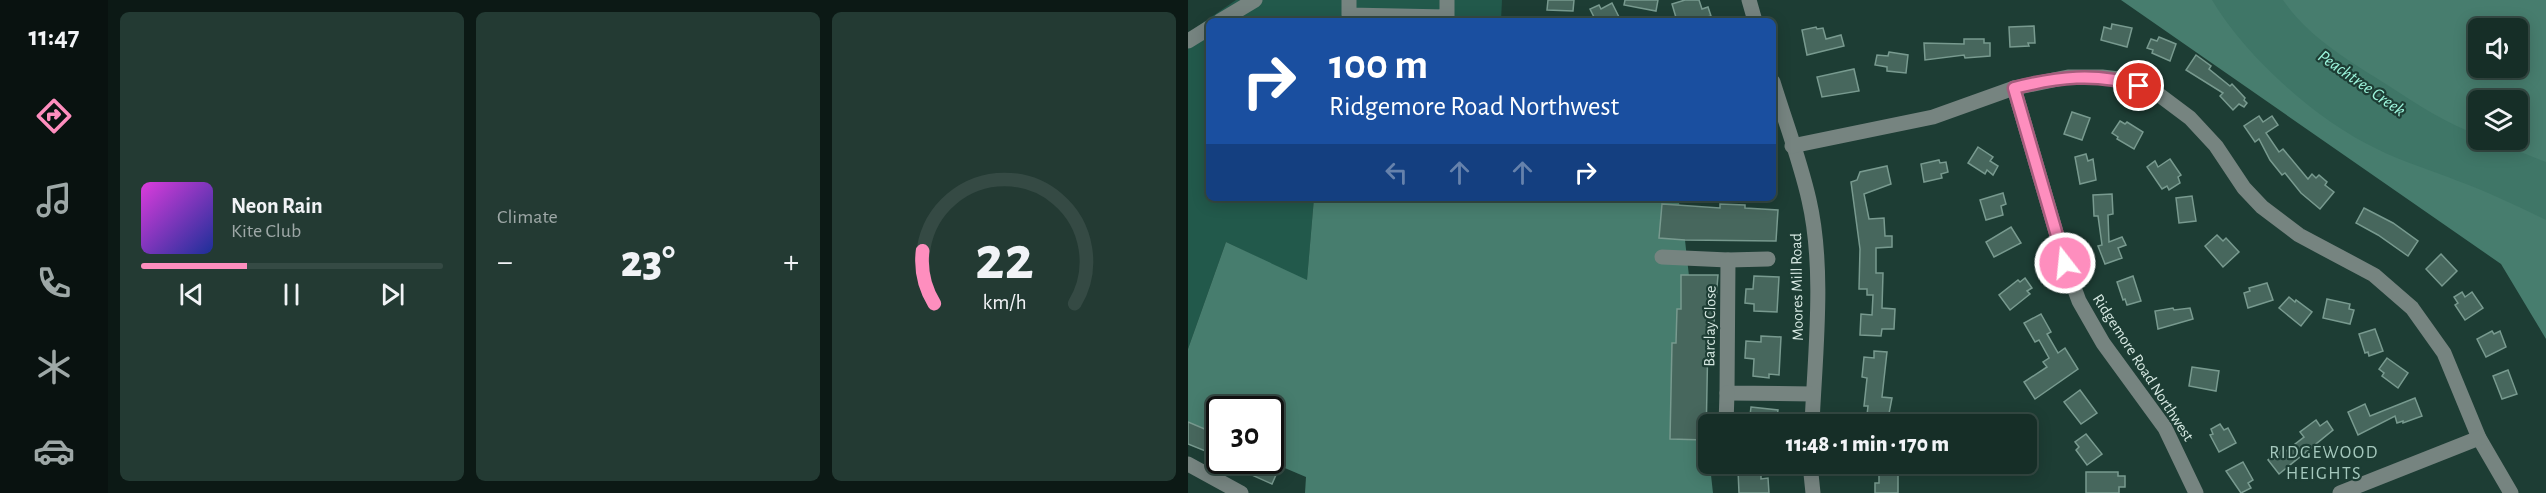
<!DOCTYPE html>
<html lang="en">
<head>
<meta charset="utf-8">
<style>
  body { margin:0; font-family:"Alegreya Sans",sans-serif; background:#233a33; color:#f1f3f6; height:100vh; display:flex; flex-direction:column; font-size:22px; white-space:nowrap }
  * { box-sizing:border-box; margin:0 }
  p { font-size:20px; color:#9ea8a7 }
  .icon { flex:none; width:33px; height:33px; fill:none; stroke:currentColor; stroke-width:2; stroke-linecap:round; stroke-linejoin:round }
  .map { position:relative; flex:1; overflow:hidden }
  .sheet { display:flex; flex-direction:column; gap:12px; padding:12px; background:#0c1915; width:1080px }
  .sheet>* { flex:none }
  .hud { position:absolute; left:18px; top:18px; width:570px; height:183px; border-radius:9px; box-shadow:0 3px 15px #0003,0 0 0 2px #354a44; background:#1a4fa0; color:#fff; overflow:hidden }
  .fabs { position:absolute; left:1280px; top:18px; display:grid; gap:12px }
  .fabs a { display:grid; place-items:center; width:60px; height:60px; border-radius:9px; background:#162e27; box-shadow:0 3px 15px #0003,0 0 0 2px #354a44; font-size:30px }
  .speed { position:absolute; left:18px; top:396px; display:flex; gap:12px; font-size:30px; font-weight:700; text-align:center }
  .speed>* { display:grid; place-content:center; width:78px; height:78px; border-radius:50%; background:#162e27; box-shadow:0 3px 15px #0003,0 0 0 2px #354a44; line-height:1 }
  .speed .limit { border:3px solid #111; border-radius:9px; background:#fff; color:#111 }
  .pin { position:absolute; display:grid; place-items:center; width:51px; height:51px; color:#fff; margin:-26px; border:3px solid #fff; border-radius:50%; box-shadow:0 2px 6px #0007 }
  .me { position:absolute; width:66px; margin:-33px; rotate:344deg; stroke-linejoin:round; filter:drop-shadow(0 0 4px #0008) }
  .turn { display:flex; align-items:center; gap:21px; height:126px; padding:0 24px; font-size:27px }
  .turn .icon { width:78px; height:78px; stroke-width:2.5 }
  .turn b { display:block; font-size:42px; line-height:51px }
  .lanes { display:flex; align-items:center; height:57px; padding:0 24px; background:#0003; justify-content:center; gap:30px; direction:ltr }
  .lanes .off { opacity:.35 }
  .big { font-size:45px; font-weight:800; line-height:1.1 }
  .sheet .card { flex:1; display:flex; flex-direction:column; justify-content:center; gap:9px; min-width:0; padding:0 21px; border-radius:9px; background:#233a33 }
  .sheet .dial { align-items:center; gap:0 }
  .dial svg { height:156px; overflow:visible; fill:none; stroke:#354a44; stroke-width:7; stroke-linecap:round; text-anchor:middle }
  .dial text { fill:#f1f3f6; stroke:none }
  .song { display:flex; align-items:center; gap:18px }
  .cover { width:72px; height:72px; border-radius:9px; background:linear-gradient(135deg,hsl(300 70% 55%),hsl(230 70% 35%)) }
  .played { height:6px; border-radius:3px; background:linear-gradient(90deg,#fe8ebe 35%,#354a44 35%) }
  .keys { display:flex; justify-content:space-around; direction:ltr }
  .heat { display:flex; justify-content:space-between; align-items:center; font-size:33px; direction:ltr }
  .sheet .tiles { flex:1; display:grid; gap:12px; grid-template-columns:repeat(3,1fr) }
  .trip { position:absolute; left:510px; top:414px; width:339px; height:60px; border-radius:9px; background:#162e27; box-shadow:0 3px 15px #0003,0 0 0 2px #354a44; font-weight:800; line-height:60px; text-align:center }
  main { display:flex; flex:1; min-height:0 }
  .dock { display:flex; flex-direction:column; width:108px; justify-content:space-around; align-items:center; background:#091210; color:#9ea8a7 }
  .dock .icon { width:42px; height:42px }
  .dock .active { color:#fe8ebe }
  .dock b { font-size:27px; color:#f1f3f6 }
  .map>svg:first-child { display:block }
  .green { fill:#22594b }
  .forest { fill:#477d6e; fill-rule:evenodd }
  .water { fill:#3f7667 }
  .building { fill:#47675d; stroke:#789a8f; stroke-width:1.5 }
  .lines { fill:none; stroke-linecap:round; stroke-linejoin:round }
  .minor { stroke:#768480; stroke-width:15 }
  .route-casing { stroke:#a55c7c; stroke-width:15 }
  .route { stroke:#fe8ebe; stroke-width:10 }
  .labels { text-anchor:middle; stroke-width:4.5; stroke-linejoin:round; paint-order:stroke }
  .street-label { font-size:16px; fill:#d6e8e2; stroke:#1d3d34 }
  .water-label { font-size:18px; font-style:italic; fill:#9df6dd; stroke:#1d3d34 }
  .neighbourhood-label { font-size:18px; letter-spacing:1.5px; fill:#a5c8bd; stroke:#1d3d34 }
</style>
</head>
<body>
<main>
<nav class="dock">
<b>11:47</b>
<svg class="icon active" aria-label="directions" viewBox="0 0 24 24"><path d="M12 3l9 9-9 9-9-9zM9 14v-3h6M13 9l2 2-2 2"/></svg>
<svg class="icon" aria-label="music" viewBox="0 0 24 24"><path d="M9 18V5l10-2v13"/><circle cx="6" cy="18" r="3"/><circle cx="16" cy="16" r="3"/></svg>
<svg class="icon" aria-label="phone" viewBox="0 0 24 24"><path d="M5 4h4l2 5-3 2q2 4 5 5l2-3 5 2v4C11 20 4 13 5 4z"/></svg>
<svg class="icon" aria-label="climate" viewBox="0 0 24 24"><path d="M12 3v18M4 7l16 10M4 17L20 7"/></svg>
<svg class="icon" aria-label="car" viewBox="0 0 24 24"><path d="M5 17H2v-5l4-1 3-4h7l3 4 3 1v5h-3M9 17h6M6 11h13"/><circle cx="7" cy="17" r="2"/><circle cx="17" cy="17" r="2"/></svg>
</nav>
<section class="sheet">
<div class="tiles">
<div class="card">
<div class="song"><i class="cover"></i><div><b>Neon Rain</b><p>Kite Club</p></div></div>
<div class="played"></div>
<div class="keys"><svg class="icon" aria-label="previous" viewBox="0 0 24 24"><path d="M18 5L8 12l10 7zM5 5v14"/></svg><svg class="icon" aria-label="pause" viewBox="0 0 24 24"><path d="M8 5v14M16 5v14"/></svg><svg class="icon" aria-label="next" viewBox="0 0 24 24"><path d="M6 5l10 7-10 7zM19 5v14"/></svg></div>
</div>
<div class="card"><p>Climate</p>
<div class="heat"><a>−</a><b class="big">23°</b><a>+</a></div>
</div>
<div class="card dial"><svg viewBox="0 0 100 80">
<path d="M14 69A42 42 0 1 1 86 69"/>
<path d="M14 69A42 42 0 0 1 8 42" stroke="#fe8ebe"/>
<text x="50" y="56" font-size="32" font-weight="700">22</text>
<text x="50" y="72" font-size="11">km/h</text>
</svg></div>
</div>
</section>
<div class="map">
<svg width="1358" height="493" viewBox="0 0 1358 493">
  <rect width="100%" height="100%" fill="#1d3d34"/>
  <polygon class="green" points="48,0 314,0 313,21 21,21 21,198 126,198 119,281 38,242 0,349 0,33"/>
  <g class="forest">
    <path d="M933,0H1358V339L1313,264ZM1290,28H1329V68H1290ZM1290,100H1329V140H1290Z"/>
    <polygon points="126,198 490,198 495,222 525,493 117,493 118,477 80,461 82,460 82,410 32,410 31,440 0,426 0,349 38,242 119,280"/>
  </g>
  <path class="water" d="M1024,0H1095C1122,39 1162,61 1201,86C1230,105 1258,123 1290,135V140H1302L1358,162V220C1329,206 1300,192 1270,181C1243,170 1215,162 1189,149C1128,120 1058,57 1024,0Z"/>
  <g class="building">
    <polygon points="360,0 386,0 385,11 359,10"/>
    <polygon points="437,0 470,0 468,11 436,5"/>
    <polygon points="497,0 511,0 514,9 520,7 523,16 515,18 515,21 500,21 499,18 489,21 484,4"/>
    <polygon points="424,3 433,21 408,21 402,9 411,5 413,9"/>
    <polygon points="924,24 944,28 939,47 913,40 916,27 923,29"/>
    <polygon points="846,26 847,43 840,43 841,46 822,47 821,27"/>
    <polygon points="628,27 629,29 635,28 638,39 653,35 656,46 619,55 614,30"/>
    <polygon points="971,37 988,44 982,61 964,53 965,50 959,48 963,39 969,41"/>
    <polygon points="776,39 796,39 796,43 802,43 802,56 777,58 776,55 737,60 736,43 776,44"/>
    <polygon points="701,52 720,55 718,73 699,71 699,67 687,65 689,55 700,56"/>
    <polygon points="1008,55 1023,66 1021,69 1042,86 1044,84 1057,98 1056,100 1059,103 1056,107 1051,104 1045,110 1032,96 1035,93 998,70"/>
    <polygon points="666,69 671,91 634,97 629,77"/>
    <polygon points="884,112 902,118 894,140 876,134"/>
    <polygon points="1071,116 1075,122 1084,116 1090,125 1078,133 1091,152 1095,149 1120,179 1124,174 1128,178 1131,175 1139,182 1137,185 1146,192 1132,209 1113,193 1097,173 1094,175 1082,160 1071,139 1067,142 1056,126"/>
    <polygon points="932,121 937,124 939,122 955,132 946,149 929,139 930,137 924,133"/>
    <polygon points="790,147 805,157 802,161 810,166 805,175 799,170 797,174 780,163"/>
    <polygon points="898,154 900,161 905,159 908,180 892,184 887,157"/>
    <polygon points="982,159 993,175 990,177 992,183 981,190 979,186 974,189 959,167 967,161 970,167"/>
    <polygon points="751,160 752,163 758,162 760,172 753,174 754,178 736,182 733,164"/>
    <polygon points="699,166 703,184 676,194 681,219 696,218 697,236 704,236 704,247 688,248 688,273 695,273 694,308 707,309 706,329 694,329 693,336 672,335 673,314 684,315 685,295 679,295 679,289 671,289 672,249 663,182 669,180 672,172"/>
    <polygon points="815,193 818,204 813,206 815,215 798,220 792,200"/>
    <polygon points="924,194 925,214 920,215 921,242 934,237 938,245 930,248 934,258 917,264 910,246 914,245 910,216 906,216 905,195"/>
    <polygon points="1004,196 1008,221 991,223 988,198"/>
    <polygon points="474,204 532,208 532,204 557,205 557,208 590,210 588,241 497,240 471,238"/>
    <polygon points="1176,208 1205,223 1230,241 1220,256 1190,235 1168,223"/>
    <polygon points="823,227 833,243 806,257 798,242"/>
    <polygon points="1029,235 1035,241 1038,238 1051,252 1035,267 1017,246"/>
    <polygon points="1253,254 1269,271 1254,286 1238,269"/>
    <polygon points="493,275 530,275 525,335 520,335 518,440 482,439 484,343 488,343 489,309 493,309"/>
    <polygon points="566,276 591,277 589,312 566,311 566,304 557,303 558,289 565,289"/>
    <polygon points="945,276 953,301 939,305 937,299 935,300 929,282"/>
    <polygon points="837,278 844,288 839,291 842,294 822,310 811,295 830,280 832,282"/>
    <polygon points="1079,283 1085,300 1060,308 1056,293 1062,291 1061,288"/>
    <polygon points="1274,292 1277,297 1284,292 1295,308 1277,320 1267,305 1270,303 1266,297"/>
    <polygon points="1101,297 1107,302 1108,300 1124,312 1113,326 1091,308"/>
    <polygon points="1139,299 1162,304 1161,309 1166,310 1162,324 1135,318"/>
    <polygon points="985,308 986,310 1002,308 1005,319 970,329 967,311"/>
    <polygon points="853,314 863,332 859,334 870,353 877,348 890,369 847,399 836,382 859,367 855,362 861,358 851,340 847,342 836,323"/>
    <polygon points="1187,329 1195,351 1181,356 1180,352 1177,353 1171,334"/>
    <polygon points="1304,331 1306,334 1312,331 1318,347 1298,357 1289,339"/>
    <polygon points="573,336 593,337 591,375 581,374 581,378 565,376 566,359 557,358 558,341 573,342"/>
    <polygon points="686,351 699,352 694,397 704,398 699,424 687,424 689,418 679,415 680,406 676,406 679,378 674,377 676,357 686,358"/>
    <polygon points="1199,358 1220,373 1210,388 1194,376 1196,373 1191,369"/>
    <polygon points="1004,367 1031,371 1028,391 1001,386"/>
    <polygon points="1320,370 1329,394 1314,399 1305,376"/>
    <polygon points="892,390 909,413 893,424 876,402"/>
    <polygon points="1227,398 1234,416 1215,423 1215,421 1209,423 1207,416 1170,435 1160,412 1177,404 1182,416"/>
    <polygon points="563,407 590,410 588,424 561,424"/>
    <polygon points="1128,420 1132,426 1139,421 1145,430 1091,474 1080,460 1096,448 1098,451 1116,437 1112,432"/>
    <polygon points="0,422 26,433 25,435 32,439 32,457 0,444"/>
    <polygon points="1032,424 1036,430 1040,428 1048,443 1031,452 1022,435 1025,434 1023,429"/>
    <polygon points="898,434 914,454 899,465 888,450 891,447 887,442"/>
    <polygon points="52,460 76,460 91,468 84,484 48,468"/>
    <polygon points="1055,462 1065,480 1060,483 1063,488 1053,493 1038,471"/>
    <polygon points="691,464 703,464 702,475 710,475 710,493 687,493 687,483 691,483"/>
    <polygon points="573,469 573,479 580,478 581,493 551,493 550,470"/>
    <polygon points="898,472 930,472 930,476 937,476 937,487 931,487 931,493 898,493"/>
  </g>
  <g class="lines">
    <g class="minor">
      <polyline points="161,0 161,15 259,17 259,0"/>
      <polyline points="561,0 567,21"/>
      <polyline points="32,21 67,0"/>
      <polyline points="0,41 21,28"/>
      <path d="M585,82C597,121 612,160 621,200C637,269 627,354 624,424"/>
      <polyline points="826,88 877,263 891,301 915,343 977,428 1008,493"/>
      <polyline points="604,146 745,117 826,88 880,77 914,77 931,79 970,94 1002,118 1028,146 1056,188 1074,207 1111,235 1186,275 1224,308 1256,353 1291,438 1323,493"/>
      <polyline points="474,257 540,260 580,259"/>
      <polyline points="540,260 539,393 625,394"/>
      <polyline points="538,424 539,393"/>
      <polyline points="0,464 53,493"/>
      <polyline points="622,464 625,493"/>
      <polyline points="1152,493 1291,438"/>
    </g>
  </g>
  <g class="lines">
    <defs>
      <path id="route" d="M877,263L826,88C869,77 908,72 951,86"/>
    </defs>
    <use href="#route" class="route-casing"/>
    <use href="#route" class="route"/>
  </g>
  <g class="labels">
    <g class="street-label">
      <text transform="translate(608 287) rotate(-91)" y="6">Moores Mill Road</text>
      <text transform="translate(521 326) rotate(-89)" y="6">Barclay Close</text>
      <text transform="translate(956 367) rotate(57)" y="6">Ridgemore Road Northwest</text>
    </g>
    <g class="water-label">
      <text transform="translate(1174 83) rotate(35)" y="6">Peachtree Creek</text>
    </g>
    <g class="neighbourhood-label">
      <text x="1136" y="458">RIDGEWOOD<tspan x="1136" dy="21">HEIGHTS</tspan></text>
    </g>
  </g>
</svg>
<div class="fabs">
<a><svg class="icon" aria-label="sound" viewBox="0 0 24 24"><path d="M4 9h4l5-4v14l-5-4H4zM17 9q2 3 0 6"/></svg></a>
<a><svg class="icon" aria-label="layers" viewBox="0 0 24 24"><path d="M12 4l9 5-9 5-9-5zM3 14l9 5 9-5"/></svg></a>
</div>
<div class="speed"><div class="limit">30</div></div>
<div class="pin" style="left:951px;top:86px;background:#d93025"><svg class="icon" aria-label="arrive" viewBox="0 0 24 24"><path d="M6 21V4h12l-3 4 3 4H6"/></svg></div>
<svg class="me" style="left:877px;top:263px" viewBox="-20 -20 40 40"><circle r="17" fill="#fe8ebe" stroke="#fff" stroke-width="3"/><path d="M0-11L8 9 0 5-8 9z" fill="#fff"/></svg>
<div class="trip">11:48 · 1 min · 170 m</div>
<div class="hud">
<div class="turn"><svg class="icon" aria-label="right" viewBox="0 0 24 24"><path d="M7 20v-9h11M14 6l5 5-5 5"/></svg><div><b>100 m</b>Ridgemore Road Northwest</div></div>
<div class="lanes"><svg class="icon off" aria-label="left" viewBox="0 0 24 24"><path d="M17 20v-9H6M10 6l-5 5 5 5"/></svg><svg class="icon off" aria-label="ahead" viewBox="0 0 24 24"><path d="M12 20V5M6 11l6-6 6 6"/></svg><svg class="icon off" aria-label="ahead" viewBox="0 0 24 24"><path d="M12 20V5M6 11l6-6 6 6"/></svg><svg class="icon" aria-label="right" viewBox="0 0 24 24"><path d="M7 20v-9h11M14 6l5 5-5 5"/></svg></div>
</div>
</div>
</main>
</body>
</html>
